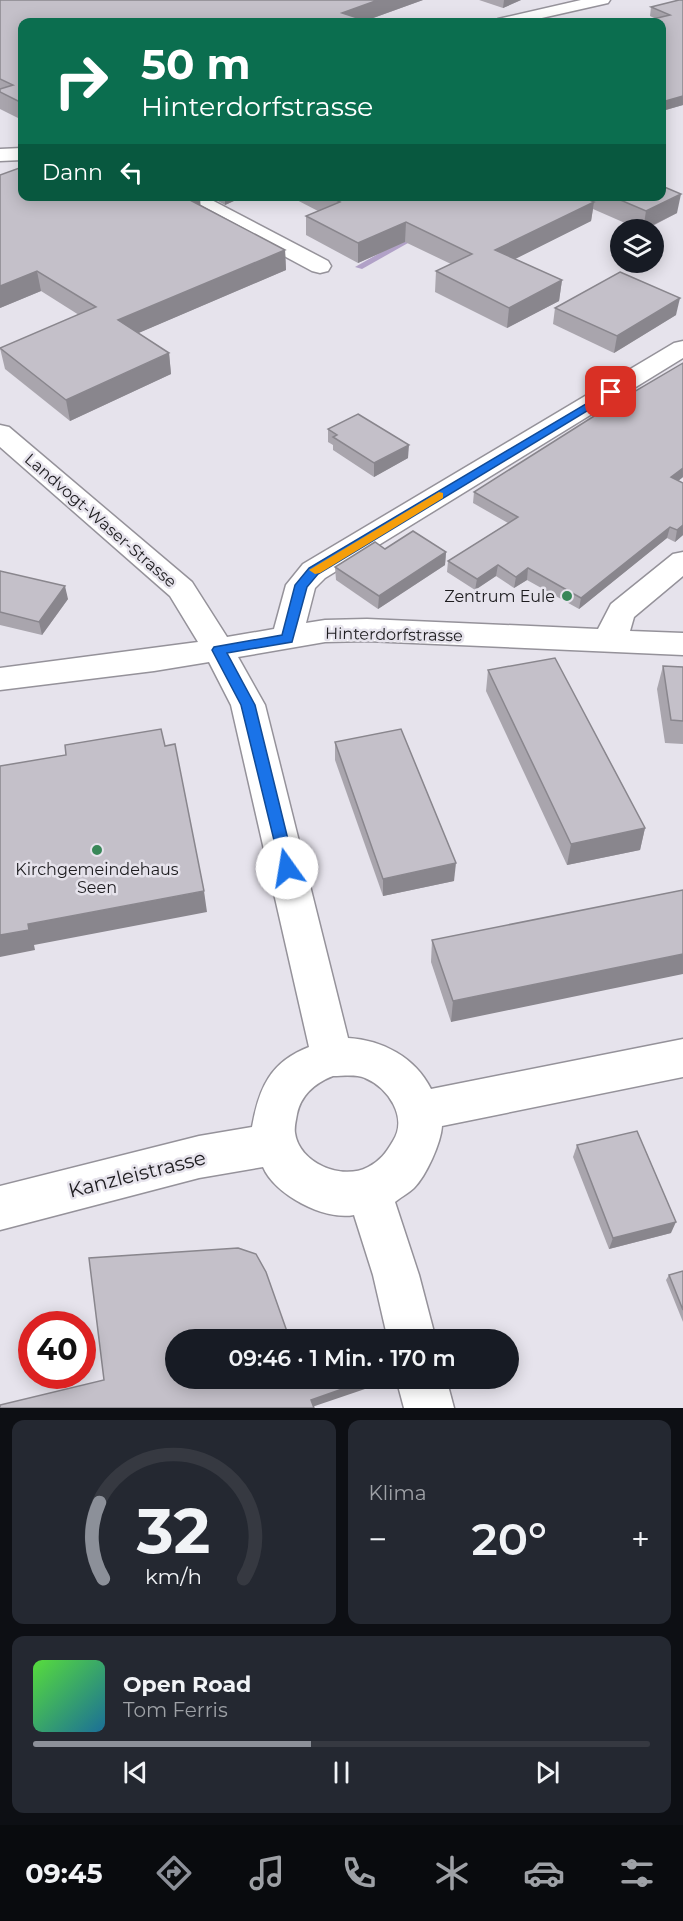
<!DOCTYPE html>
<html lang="de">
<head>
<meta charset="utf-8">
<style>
  body { margin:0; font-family:Montserrat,sans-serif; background:#242831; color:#f1f3f6; height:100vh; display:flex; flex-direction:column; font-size:22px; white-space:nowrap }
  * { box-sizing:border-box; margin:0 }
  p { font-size:20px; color:#9ea1a6 }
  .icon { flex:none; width:33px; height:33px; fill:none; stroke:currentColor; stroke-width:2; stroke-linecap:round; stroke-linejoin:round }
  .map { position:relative; height:1408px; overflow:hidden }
  .panel { display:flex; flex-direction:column; gap:12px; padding:12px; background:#0d0f14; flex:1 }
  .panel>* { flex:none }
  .banner { position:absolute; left:18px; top:18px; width:648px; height:183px; border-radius:12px; box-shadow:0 3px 15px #0003; background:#0b6e4f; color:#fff; overflow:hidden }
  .tools { position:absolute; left:610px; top:219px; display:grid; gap:12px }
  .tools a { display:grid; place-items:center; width:54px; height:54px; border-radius:50%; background:#171b24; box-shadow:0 3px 15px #0003; font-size:30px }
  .speed { position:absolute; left:18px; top:1311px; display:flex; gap:12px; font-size:30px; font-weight:700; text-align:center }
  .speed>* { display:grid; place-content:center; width:78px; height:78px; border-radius:50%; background:#171b24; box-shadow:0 3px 15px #0003; line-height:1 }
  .speed .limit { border:9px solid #d22; background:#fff; color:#111 }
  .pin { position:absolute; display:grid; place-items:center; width:51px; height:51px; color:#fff; margin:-26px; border-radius:12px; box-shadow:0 3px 9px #0006 }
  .me { position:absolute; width:66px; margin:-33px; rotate:347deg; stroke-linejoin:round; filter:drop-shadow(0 0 4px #0008) }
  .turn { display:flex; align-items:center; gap:21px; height:126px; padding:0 24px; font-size:27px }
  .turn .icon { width:78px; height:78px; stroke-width:2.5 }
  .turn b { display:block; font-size:42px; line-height:51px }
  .then { display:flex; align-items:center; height:57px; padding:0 24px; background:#0003; gap:12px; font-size:22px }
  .big { font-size:45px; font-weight:600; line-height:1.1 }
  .panel .widget { flex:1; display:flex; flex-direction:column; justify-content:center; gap:9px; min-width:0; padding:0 21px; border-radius:12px; background:#242831 }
  .panel .dial { align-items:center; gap:0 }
  .dial svg { height:156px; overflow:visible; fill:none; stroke:#363941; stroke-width:7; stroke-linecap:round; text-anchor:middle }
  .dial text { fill:#f1f3f6; stroke:none }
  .song { display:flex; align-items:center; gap:18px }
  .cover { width:72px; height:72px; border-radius:9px; background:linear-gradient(135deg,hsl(110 70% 55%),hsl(200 70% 35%)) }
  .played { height:6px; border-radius:3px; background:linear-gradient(90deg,#8c9099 45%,#363941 45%) }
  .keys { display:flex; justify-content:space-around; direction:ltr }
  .heat { display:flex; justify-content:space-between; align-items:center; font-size:33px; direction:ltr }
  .panel .tiles { flex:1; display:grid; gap:12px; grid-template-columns:1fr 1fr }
  .widget:last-child { grid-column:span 2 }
  .trip { position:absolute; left:165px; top:1329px; width:354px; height:60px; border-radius:30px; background:#171b24; box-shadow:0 3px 15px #0003; font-weight:600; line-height:60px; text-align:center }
  .menu { display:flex; height:96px; justify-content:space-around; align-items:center; background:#090b0e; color:#9ea1a6 }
  .menu .icon { width:42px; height:42px }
  .menu .current { color:#8c9099 }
  .menu b { font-size:27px; color:#f1f3f6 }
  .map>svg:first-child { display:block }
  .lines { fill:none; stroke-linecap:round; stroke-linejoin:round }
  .stream { fill:#b1a1c7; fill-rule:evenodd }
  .minor-casing { stroke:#95929a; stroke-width:3 }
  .minor { fill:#fff; fill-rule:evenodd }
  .wall { fill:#a9a5ad }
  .shaded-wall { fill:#89868d }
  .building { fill:#c4c0c9; stroke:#89868d; stroke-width:1.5 }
  .route { fill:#1a73e8; stroke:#114b97; stroke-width:1.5 }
  .slow { fill:#f59e0b }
  .poi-dot { fill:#388758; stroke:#e6e3ec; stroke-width:2 }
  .labels { text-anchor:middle; stroke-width:5; stroke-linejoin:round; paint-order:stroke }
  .street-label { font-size:16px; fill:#1d1c1f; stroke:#e6e3ec }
  .poi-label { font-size:16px; fill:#1d1c1f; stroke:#e6e3ec; text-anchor:end }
  .near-street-label { font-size:20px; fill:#1d1c1f; stroke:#e6e3ec }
</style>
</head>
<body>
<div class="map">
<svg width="683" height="1408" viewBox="0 0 683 1408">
  <rect width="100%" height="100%" fill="#e6e3ec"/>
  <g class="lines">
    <polygon class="stream" points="417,232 424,234 362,269 355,267"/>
    <defs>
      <g id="minor">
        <polygon points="581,0 610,0 608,3 524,22 496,22 498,19"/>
        <polygon points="22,148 22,160 0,161 0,149"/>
        <polygon points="177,196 204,196 328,261 331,266 328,271 320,273 312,271 180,200"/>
        <path d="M683,341V358L325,578L315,588L306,623L325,620L367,619L598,629L611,604L673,554L683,552V576L634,617L630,631L683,633V655L367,641L325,642L238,657L265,705L348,1038C382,1040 415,1057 431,1089L683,1039V1077L442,1126C441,1143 426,1176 414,1188C409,1193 401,1197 395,1202L419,1275L436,1340H388L373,1275L354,1215C324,1221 274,1194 263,1167L199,1178L0,1230V1186L199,1136L252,1127C259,1088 270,1062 309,1047L231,705L209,662L154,671L0,690V668L198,642L170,596L0,447V425L9,427L192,582L227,637L274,629L286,585L303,564L674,343ZM333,1076C343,1076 356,1074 365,1078C389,1088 408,1118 393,1141C386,1153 380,1161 368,1167C342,1181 299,1163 295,1133C294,1127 296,1120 297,1114C301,1095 315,1083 333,1076Z"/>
        <polygon points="396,1378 446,1378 454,1408 404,1408"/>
      </g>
    </defs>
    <use href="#minor" class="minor-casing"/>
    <use href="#minor" class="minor"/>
  </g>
  <g class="wall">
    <polygon points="0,0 423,0 365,21 22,22 22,120 0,109"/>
    <polygon points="479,0 521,0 503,8"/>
    <polygon points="679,0 683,105 662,111 662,22 650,16 651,7"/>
    <polygon points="22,167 201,205 285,250 286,270 138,333 169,353 171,374 70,421 5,369 0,348 79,315 41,291 0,308"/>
    <polygon points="209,196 245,196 225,205"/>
    <polygon points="289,196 662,196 677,213 645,230 641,230 593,209 591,221 515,259 562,280 559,301 507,328 435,292 436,271 451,264 405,242 358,263 306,235 306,216 318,211"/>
    <polygon points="555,308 676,315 614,353 553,324"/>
    <polygon points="683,363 683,477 678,481 683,535 675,542 667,538 579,609 527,580 514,588 496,576 475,590 447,572 448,561 508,523 473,503 474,492"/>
    <polygon points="328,429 408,458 374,477 333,450 333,445 328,442"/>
    <polygon points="385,549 446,552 445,565 378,609 336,580 335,567"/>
    <polygon points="0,571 68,599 42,635 0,625"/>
    <polygon points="663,666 683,667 683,744 665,743 657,689"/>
    <polygon points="488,670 645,828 640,850 567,865 486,691"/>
    <polygon points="335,742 454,881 383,896 335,760"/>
    <polygon points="683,890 451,1022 431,962 432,940"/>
    <polygon points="577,1145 671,1233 609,1249 573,1157"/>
    <polygon points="683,1271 683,1322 666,1280 669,1275"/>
  </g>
  <g class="shaded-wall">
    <polygon points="378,0 423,0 362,22 342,13"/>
    <polygon points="504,0 521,0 503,8"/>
    <polygon points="683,96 683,105 662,111 662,102"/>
    <polygon points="681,194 677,213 643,230 646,211"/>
    <polygon points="195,196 200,196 201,214 188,199"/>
    <polygon points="225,196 245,196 225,205"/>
    <polygon points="594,202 591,221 493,270 495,250"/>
    <polygon points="406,222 405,242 358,263 358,243"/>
    <polygon points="285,250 286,270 120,341 118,320"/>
    <polygon points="37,271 41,291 0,308 0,286"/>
    <polygon points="562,280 559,301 507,328 509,308"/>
    <polygon points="680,298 676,315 614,353 617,336"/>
    <polygon points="169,353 171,374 70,421 66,400"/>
    <polygon points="409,445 408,458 374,477 374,463"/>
    <polygon points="683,468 683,477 668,489 671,477"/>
    <polygon points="683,525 683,535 675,542 677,530"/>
    <polygon points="670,527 667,538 579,609 581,598"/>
    <polygon points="446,552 445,565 378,609 379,596"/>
    <polygon points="498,565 496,576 475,590 477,579"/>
    <polygon points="528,568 527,580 514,588 516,577"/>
    <polygon points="65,586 68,599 42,635 39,622"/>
    <polygon points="645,828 640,850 567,865 571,844"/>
    <polygon points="456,863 454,881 383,896 383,879"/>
    <polygon points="204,891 207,912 34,945 35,950 0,957 0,935 28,924"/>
    <polygon points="683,954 683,974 451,1022 453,1001"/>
    <polygon points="676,1222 671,1233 609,1249 613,1238"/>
    <polygon points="365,1381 365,1389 312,1407 311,1400"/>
  </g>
  <g class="building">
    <polygon points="0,0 378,0 342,13 370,22 22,22 22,103 0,92 0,89 13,85 0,79"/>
    <polygon points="679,0 683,0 683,96 662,102 662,22 640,22 670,15 651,7"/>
    <polygon points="22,167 22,196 195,196 188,199 285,250 118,320 169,353 66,400 0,348 96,307 37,271 0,286 0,175"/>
    <polygon points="662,186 681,194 646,211 611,196 662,196"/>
    <polygon points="329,196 581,196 594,202 495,250 562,280 509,308 436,271 472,254 406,222 358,243 306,216 340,202"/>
    <polygon points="620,272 680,298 617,336 555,308"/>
    <polygon points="683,363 683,468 671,477 683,483 683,525 677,530 670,527 581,598 528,568 516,577 498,565 477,579 448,561 518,517 474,492 610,406"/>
    <polygon points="358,414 409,445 374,463 333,437 337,435 328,429"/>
    <polygon points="413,531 446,552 379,596 335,567 375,542 385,549"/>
    <polygon points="0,571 65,586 39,622 0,612"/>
    <polygon points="555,658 645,828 571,844 488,670"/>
    <polygon points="663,666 683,667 683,721 671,720"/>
    <polygon points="161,729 165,746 175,744 204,891 28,924 29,930 0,935 0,766 66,755 65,745"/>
    <polygon points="401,729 456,863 383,879 335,742"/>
    <polygon points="683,890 683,954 453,1001 432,940"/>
    <polygon points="637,1131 676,1222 613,1238 577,1145"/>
    <polygon points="238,1248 256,1254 266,1272 290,1340 176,1340 176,1378 364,1378 365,1381 311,1400 314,1408 0,1408 0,1405 104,1380 89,1258"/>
    <polygon points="683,1271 683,1310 669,1275"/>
  </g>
  <polygon class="route" points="611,389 616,392 615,394 318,574 307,587 292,642 227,653 255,705 295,868 292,873 287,875 282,873 241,705 212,650 214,647 282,635 295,585 309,568"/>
  <polygon class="slow" points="439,492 443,493 443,498 320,573 315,574 309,570"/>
  <g class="poi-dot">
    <circle cx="567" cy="596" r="6"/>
    <circle cx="97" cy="850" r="6"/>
  </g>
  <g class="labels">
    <g class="street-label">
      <text transform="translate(101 520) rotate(41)" y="6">Landvogt-Waser-Strasse</text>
      <text transform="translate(394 634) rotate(1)" y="6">Hinterdorfstrasse</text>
    </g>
    <g class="poi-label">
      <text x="555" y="602">Zentrum Eule</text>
      <text x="97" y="875" text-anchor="middle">Kirchgemeindehaus<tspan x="97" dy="18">Seen</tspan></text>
    </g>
    <g class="near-street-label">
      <text transform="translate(137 1174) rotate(-14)" y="7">Kanzleistrasse</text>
    </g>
  </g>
</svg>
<div class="tools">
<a><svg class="icon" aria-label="layers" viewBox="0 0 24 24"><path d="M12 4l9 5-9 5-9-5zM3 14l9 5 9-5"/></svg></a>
</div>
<div class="speed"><div class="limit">40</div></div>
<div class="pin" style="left:611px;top:392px;background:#d93025"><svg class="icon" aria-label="arrive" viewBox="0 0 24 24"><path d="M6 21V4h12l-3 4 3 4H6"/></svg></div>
<svg class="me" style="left:287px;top:868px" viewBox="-20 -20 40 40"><circle r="19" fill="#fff"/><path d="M0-13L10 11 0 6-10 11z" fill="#1a73e8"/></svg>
<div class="trip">09:46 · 1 Min. · 170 m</div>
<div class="banner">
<div class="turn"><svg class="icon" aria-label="right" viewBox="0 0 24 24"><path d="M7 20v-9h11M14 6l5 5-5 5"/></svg><div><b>50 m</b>Hinterdorfstrasse</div></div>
<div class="then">Dann<svg class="icon" aria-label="left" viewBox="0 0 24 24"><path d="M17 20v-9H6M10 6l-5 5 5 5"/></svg></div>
</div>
</div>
<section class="panel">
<div class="tiles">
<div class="widget dial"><svg viewBox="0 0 100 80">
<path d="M14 69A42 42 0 1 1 86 69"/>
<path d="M14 69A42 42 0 0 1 12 30" stroke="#8c9099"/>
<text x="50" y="56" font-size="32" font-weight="700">32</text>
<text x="50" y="72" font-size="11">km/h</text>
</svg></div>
<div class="widget"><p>Klima</p>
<div class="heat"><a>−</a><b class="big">20°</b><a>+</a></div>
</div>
<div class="widget">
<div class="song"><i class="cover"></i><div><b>Open Road</b><p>Tom Ferris</p></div></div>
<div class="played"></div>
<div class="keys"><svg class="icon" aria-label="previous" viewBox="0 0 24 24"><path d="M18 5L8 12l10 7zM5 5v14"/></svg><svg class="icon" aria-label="pause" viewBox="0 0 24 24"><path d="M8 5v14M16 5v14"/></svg><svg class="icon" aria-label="next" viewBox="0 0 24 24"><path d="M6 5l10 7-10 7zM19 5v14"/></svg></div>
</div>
</div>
</section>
<nav class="menu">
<b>09:45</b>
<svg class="icon current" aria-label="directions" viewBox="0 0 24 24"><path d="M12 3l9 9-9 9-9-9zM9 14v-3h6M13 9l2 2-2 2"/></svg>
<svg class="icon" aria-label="music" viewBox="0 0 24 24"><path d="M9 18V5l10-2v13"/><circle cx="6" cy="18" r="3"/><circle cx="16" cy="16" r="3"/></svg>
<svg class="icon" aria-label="phone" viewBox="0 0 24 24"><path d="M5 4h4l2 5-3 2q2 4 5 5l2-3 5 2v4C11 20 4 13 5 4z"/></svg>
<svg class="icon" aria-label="climate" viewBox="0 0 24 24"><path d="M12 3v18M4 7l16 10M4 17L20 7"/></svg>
<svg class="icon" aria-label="car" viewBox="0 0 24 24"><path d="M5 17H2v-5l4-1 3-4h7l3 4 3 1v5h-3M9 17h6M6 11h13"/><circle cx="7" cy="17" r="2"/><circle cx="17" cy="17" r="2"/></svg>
<svg class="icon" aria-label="filters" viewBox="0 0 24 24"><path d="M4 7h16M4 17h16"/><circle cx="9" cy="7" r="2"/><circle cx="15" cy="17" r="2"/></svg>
</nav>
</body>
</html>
